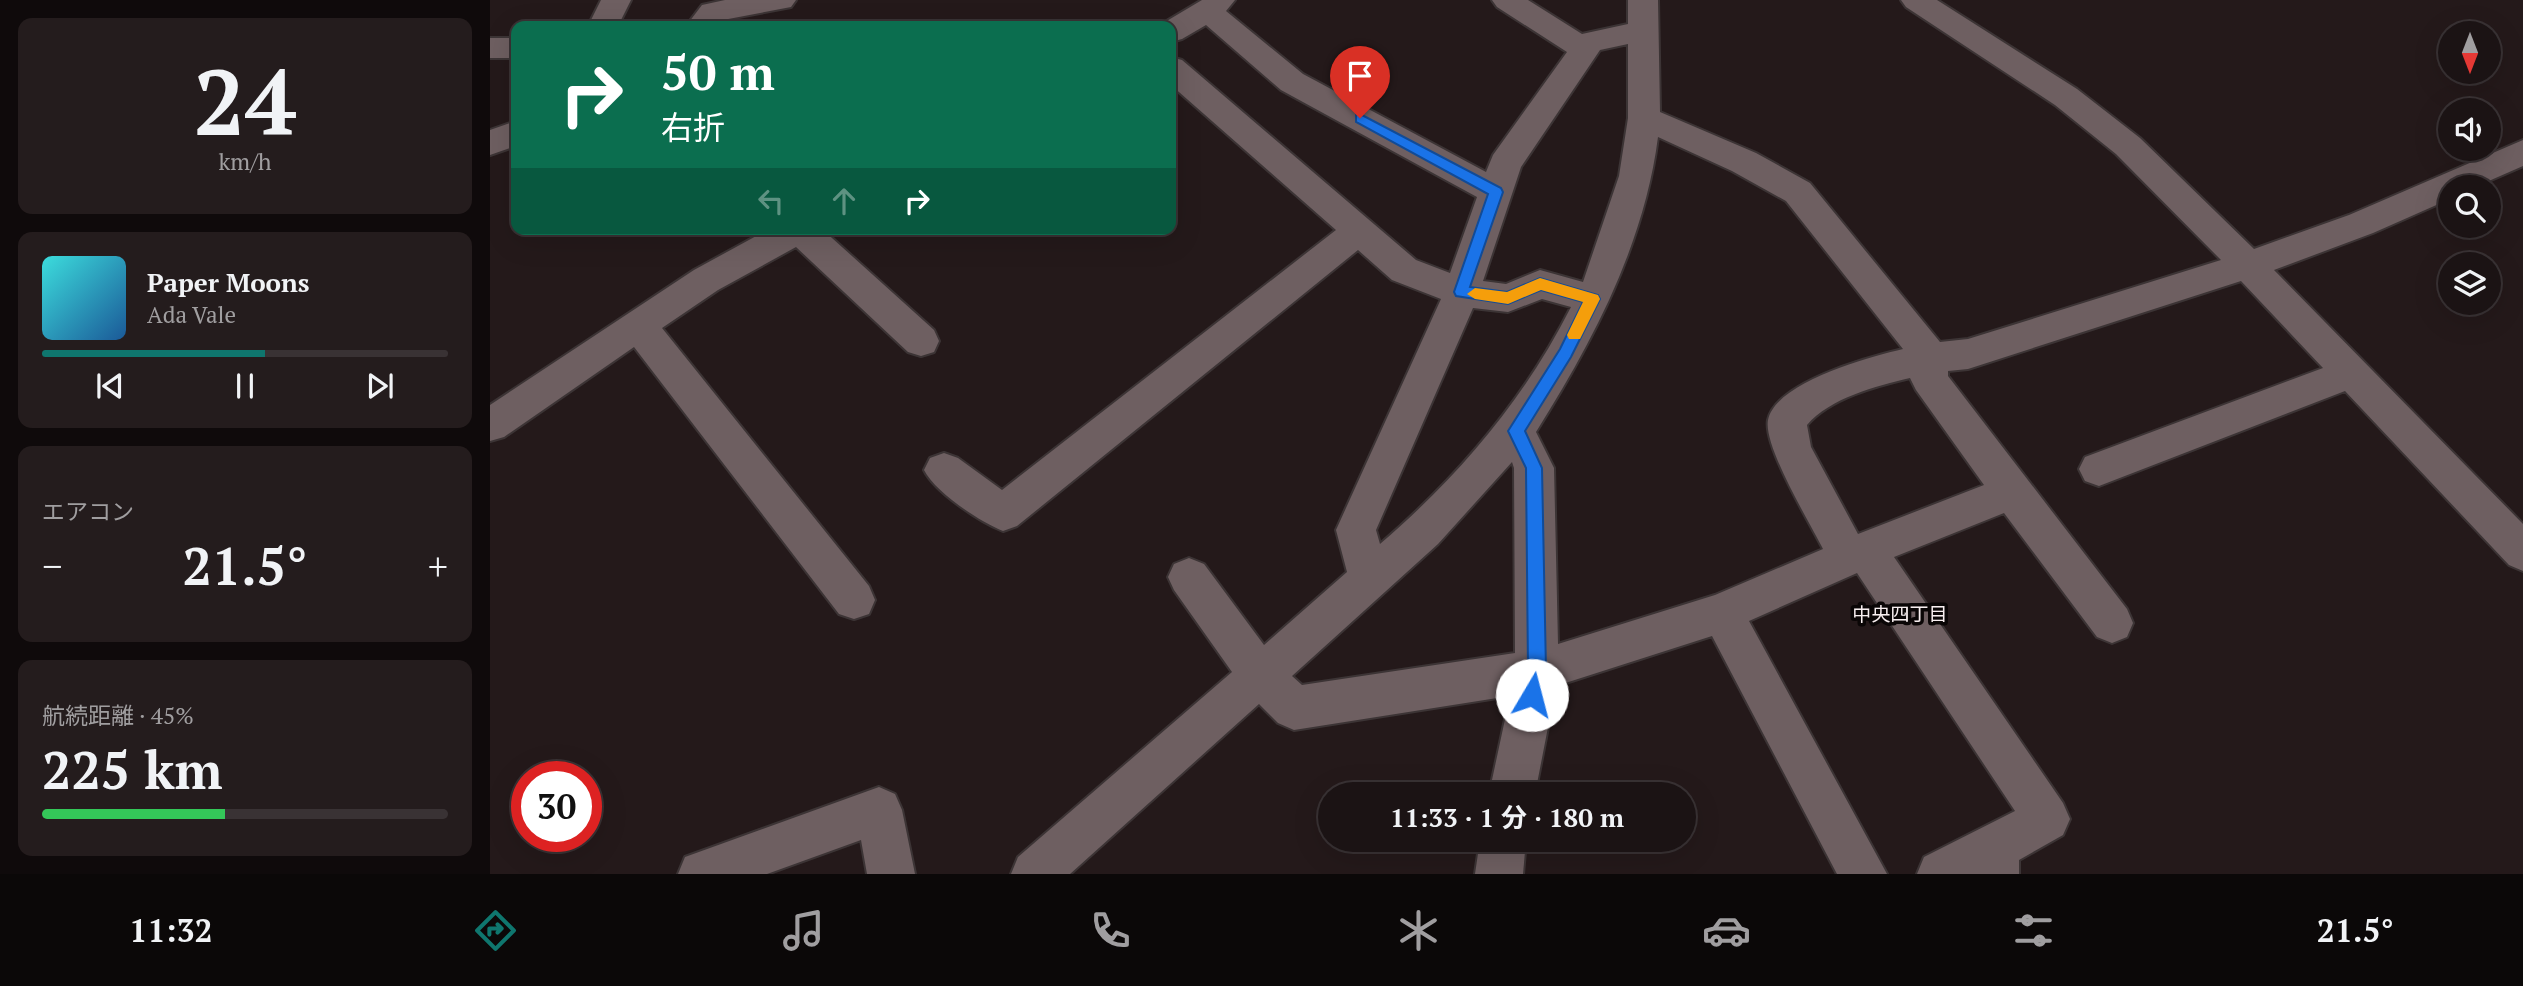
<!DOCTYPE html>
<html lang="ja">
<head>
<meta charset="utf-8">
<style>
  body { margin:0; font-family:"PT Serif","Noto Sans JP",serif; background:#241c1d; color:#f1f3f6; height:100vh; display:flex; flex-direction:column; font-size:26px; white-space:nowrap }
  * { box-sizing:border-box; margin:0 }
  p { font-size:23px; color:#a09ea0 }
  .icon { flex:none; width:38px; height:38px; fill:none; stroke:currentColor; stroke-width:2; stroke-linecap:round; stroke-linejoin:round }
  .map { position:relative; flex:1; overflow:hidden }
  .sheet { display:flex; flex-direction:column; gap:18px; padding:18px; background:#0f0a0b; width:490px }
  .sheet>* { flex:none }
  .top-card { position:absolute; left:21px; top:21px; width:665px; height:214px; border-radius:14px; box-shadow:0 7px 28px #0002,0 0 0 2px #393234; background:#0b6e4f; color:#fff; overflow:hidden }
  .needle { width:46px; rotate:180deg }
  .tools { position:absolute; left:1948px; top:21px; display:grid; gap:14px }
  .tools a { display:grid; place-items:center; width:63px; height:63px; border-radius:50%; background:#1b1314; box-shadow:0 7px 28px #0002,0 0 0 2px #393234; font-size:35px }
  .speed { position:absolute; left:21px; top:761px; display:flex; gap:14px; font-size:35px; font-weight:700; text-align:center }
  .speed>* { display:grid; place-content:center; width:91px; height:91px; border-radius:50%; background:#1b1314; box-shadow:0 7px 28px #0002,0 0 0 2px #393234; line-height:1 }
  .speed .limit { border:10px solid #d22; background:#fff; color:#111 }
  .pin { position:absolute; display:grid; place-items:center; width:60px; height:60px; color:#fff; margin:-72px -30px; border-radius:50% 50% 50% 0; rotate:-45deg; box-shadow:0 0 7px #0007 }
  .pin .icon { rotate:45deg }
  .me { position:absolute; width:77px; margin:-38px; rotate:8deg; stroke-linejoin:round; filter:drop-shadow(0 0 5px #0008) }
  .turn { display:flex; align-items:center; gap:24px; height:147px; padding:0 35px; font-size:32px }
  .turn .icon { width:91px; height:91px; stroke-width:2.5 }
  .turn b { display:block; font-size:49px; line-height:60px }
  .lanes { display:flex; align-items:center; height:66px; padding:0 35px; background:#0003; justify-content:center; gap:35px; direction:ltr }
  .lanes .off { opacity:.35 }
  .big { font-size:52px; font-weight:700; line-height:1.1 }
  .sheet .card { flex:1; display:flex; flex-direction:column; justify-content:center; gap:10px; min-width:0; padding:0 24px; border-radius:14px; background:#241c1d }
  .sheet .dial { align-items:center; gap:0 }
  .dial b { font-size:91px; line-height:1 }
  .song { display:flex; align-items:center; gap:21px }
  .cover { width:84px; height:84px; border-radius:10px; background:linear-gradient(135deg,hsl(180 70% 55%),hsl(210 70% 35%)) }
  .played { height:7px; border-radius:4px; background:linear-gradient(90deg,#0f766e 55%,#393234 55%) }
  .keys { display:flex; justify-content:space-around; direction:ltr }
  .heat { display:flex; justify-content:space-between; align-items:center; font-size:38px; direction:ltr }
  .charge { height:10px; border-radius:5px; background:linear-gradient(90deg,#34c759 45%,#393234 0) }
  .trip { position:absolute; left:828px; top:782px; width:378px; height:70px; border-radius:35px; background:#1b1314; box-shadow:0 7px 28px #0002,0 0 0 2px #393234; font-weight:700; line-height:70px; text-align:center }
  .menu { display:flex; height:112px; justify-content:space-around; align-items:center; background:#0b0808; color:#a09ea0 }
  .menu .icon { width:49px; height:49px }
  .menu .current { color:#0f766e }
  .menu b { font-size:32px; color:#f1f3f6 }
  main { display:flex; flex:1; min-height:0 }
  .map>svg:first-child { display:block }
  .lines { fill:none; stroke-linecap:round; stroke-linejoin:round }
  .minor-casing { stroke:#3c3435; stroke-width:4 }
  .minor { fill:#6e5f61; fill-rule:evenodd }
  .route { fill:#1a73e8; stroke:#114b97; stroke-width:2 }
  .slow { fill:#f59e0b }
  .labels { text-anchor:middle; stroke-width:7; stroke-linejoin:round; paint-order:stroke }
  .neighbourhood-label { font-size:19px; fill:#f8eff0; stroke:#0a0606 }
</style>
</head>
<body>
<main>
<section class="sheet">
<div class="card dial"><b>24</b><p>km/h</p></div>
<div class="card">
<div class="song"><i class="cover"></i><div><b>Paper Moons</b><p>Ada Vale</p></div></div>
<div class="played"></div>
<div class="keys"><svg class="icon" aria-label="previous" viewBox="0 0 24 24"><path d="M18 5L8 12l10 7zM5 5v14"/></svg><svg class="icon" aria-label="pause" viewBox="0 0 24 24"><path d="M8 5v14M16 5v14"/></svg><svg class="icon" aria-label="next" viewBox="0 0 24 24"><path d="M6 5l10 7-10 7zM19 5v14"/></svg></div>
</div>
<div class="card"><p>エアコン</p>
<div class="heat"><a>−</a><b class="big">21.5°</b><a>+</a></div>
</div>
<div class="card"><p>航続距離 · 45%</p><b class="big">225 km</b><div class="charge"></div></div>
</section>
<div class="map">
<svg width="2033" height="874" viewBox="0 0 2033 874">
  <rect width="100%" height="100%" fill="#24191a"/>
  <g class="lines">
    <defs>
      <g id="minor">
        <polygon points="111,0 141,0 128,26 98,26"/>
        <polygon points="235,0 306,0 301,7 233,20 227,26 196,26 212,5"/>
        <path d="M712,0H745L736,11L813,74L996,172L1003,155L1077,52L1007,7L1002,0H1038L1092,34L1138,24V0H1168L1170,112L1266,153L1320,183L1450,342L1478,339L1731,260L1626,154L1565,105L1416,7L1411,0H1447L1587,89L1650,138L1764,249L1859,215L2033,140V166L1985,187H1960V199L1883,233L1784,270L2033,524V571L2019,565L1855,391L1609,486L1595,481L1589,469L1595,457L1833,368L1751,281L1478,369L1458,371V376L1637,609L1643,623L1637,637L1622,643L1607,637L1514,513L1404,557L1573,803L1580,819L1573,835L1529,860V874H1427L1434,857L1525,811L1367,573L1259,621L1397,874H1347L1222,636L1066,686L1045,794H999L1020,696L804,730L788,723L769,704L580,874H521L528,857L742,672L684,590L678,577L684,564L699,558L714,564L774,645L857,572L846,530L951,299L902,280L868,250L527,526L513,531C490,522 445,492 434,470L440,458L454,453L468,458L512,490L846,230L681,85V57L692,60L926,260L960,273L987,197L791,90L716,25L692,39L681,42V26L670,25ZM1138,44V118L1129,176L1093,282L1050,270L1016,284L993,281L1031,167L1110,50ZM1168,137L1242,171L1296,201L1413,349C1379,357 1286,382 1278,420C1273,446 1320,523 1333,549L1225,595L1068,644L1064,468L1046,432C1103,341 1154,245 1168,137ZM1052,299L1081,307C1034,400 969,476 890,544L886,530L983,308L1018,312ZM1420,378L1426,390L1494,485L1368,534L1321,447L1317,425C1340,398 1386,386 1420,378ZM1022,462L1024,468L1025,653L812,685L802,676L948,544Z"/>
        <rect x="0" y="38" width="26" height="20"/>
        <polygon points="26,121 26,146 0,155 0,130"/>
        <polygon points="279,229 332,229 444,330 449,341 444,352 431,356 418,352 306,247 228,290 172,328 379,586 385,600 379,614 364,619 349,614 144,347 14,437 0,441 0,405 204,270"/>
        <polygon points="389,787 405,794 412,810 425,874 377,874 371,840 277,874 188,874 195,857"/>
        <polygon points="990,840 1036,840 1033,874 985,874"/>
      </g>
    </defs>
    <use href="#minor" class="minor-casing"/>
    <use href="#minor" class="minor"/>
  </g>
  <polygon class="route" points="870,114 1011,188 1013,192 980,287 1017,292 1050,278 1108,295 1110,299 1081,357 1035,431 1052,468 1056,671 1048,702 1042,704 1036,702 1033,695 1038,671 1036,468 1018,431 1070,349 1093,302 1051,290 1018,304 966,296 964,292 998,194 866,122 866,115"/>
  <polygon class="slow" points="1050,278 1108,295 1110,299 1090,339 1079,339 1077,335 1093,302 1051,290 1018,304 985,299 977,294 985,288 1017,292"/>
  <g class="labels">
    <g class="neighbourhood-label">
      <text x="1410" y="621">中央四丁目</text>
    </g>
  </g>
</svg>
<div class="tools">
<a><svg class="needle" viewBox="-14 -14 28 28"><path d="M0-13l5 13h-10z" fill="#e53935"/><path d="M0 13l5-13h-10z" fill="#a09ea0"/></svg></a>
<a><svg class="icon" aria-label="sound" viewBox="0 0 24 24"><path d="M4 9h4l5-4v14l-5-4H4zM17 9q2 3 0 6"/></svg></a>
<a><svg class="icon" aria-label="search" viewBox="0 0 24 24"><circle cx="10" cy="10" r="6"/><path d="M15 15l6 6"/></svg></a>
<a><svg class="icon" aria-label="layers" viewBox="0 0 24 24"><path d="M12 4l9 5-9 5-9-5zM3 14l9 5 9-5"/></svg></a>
</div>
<div class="speed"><div class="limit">30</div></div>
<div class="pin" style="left:870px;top:118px;background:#d93025"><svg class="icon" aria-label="arrive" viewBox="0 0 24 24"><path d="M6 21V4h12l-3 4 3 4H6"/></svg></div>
<svg class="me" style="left:1042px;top:695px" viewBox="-20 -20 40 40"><circle r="19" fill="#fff"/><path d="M0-13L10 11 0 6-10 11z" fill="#1a73e8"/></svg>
<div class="trip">11:33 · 1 分 · 180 m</div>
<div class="top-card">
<div class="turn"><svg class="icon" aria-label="right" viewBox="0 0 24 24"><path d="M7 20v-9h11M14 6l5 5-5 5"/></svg><div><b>50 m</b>右折</div></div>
<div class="lanes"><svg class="icon off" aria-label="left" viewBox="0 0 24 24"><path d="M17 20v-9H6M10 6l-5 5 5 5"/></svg><svg class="icon off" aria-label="ahead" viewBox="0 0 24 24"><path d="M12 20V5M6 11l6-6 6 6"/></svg><svg class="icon" aria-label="right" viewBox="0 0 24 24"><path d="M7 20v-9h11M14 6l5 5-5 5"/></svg></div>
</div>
</div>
</main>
<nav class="menu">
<b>11:32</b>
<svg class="icon current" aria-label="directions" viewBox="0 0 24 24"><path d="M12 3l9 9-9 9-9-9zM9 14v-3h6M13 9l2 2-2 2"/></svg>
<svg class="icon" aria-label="music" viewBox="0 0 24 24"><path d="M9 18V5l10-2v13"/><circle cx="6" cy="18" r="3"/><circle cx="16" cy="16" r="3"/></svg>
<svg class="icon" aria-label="phone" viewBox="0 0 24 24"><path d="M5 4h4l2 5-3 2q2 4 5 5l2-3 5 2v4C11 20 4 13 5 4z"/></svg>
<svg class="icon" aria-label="climate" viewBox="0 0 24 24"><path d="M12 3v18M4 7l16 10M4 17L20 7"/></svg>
<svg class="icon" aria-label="car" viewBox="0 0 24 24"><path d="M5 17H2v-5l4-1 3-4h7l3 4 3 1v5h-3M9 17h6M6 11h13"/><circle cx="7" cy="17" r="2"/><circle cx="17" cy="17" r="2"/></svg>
<svg class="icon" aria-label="filters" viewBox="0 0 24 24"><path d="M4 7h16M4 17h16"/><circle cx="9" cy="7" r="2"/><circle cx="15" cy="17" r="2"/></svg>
<b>21.5°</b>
</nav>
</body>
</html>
